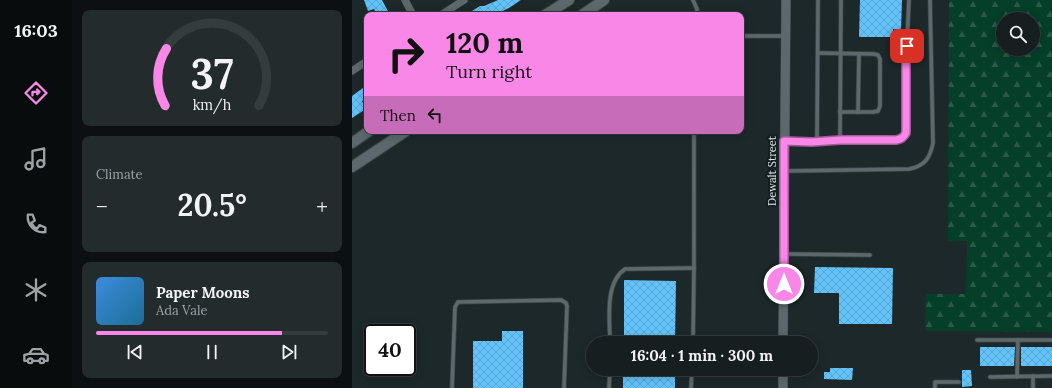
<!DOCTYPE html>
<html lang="en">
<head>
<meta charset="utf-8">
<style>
  body { margin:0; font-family:Lora,serif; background:#232b2d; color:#f1f3f6; height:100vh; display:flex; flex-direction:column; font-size:15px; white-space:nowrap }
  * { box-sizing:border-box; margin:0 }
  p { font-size:13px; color:#9ea2a5 }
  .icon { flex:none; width:22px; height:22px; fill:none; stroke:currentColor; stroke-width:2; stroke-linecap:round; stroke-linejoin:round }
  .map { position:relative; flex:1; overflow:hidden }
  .panel { display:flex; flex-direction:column; gap:10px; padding:10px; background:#0c1012; width:280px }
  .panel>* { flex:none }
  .banner { position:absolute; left:12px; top:12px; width:380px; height:122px; border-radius:8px; box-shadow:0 2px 10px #0003,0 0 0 1px #353c3e; background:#f987e8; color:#111; overflow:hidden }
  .controls { position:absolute; left:644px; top:12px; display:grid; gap:8px }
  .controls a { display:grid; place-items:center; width:44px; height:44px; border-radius:50%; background:#161e20; box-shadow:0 2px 10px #0003,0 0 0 1px #353c3e; font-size:20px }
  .speed { position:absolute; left:12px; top:324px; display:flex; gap:8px; font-size:20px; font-weight:700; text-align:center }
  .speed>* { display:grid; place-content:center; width:52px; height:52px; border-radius:50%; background:#161e20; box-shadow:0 2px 10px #0003,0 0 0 1px #353c3e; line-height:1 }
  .speed .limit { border:2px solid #111; border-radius:6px; background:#fff; color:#111 }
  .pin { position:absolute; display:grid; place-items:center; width:34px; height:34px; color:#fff; margin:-17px; border-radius:8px; box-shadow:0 2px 6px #0006 }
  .me { position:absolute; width:44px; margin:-22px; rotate:0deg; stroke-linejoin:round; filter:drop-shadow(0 0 3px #0008) }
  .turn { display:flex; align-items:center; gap:14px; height:84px; padding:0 16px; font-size:18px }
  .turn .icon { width:52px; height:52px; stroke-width:2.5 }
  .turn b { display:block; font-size:28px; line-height:34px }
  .then { display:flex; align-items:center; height:38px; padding:0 16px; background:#0003; gap:8px; font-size:15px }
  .big { font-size:30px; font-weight:700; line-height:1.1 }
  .panel .widget { flex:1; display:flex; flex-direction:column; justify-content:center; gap:6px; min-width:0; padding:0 14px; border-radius:8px; background:#232b2d }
  .panel .dial { align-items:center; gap:0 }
  .dial svg { height:104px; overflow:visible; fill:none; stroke:#353c3e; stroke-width:7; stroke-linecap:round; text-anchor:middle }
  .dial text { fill:#f1f3f6; stroke:none }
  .song { display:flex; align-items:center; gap:12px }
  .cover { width:48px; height:48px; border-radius:6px; background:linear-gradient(135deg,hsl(210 70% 55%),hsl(200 70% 35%)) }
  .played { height:4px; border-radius:2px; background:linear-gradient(90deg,#f987e8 80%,#353c3e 80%) }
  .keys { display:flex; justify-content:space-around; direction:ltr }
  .heat { display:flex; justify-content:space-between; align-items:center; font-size:22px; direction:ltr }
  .trip { position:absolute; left:234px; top:336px; width:232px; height:40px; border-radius:20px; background:#161e20; box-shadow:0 2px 10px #0003,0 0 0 1px #353c3e; font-weight:700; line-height:40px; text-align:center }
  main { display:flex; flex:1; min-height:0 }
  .dock { display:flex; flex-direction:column; width:72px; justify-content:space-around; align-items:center; background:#090c0d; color:#9ea2a5 }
  .dock .icon { width:28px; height:28px }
  .dock .selected { color:#f987e8 }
  .dock b { font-size:18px; color:#f1f3f6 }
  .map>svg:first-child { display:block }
  .forest { fill:url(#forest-firs); fill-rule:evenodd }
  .building { fill:url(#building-cross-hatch) }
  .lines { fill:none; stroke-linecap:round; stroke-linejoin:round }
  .service-casing { stroke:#3c4547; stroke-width:5 }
  .minor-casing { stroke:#3c4547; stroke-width:8 }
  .tertiary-casing { stroke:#3c4547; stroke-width:10 }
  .secondary-casing { stroke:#3c4547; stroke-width:12 }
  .service { stroke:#5c686b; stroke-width:3.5 }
  .minor { stroke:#5c686b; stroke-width:7 }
  .tertiary { stroke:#5c686b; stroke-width:9 }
  .secondary { stroke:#5c686b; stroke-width:10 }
  .route-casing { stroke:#a25897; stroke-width:10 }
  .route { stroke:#f987e8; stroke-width:7 }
  .labels { text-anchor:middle; stroke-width:4; stroke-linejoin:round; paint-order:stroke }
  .street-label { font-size:11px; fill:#e2eaeb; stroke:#141f21 }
</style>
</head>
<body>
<main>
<nav class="dock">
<b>16:03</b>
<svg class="icon selected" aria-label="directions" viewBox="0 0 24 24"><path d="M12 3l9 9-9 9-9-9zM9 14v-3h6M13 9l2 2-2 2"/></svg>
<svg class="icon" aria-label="music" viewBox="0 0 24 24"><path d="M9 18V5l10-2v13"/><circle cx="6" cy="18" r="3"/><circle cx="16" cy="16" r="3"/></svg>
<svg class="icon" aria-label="phone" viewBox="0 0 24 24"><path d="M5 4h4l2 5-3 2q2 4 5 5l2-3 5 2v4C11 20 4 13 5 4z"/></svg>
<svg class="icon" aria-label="climate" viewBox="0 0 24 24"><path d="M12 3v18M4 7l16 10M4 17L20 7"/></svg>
<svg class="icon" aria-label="car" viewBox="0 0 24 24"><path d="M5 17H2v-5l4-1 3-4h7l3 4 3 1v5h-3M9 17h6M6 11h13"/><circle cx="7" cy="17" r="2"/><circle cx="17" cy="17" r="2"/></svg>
</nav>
<section class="panel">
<div class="widget dial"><svg viewBox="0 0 100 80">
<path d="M14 69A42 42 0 1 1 86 69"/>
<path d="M14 69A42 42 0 0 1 15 25" stroke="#f987e8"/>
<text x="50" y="56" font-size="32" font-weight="700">37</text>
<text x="50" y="72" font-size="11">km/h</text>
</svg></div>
<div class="widget"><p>Climate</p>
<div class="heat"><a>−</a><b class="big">20.5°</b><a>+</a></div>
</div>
<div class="widget">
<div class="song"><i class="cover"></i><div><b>Paper Moons</b><p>Ada Vale</p></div></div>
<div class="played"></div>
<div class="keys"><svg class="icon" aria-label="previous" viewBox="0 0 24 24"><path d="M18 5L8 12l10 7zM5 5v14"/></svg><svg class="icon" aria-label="pause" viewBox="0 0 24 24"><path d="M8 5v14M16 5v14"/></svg><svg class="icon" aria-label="next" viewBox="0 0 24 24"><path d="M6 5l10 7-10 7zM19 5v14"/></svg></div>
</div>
</section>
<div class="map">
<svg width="700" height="388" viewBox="0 0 700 388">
  <defs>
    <pattern id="forest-firs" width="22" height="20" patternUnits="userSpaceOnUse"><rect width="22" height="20" fill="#053e29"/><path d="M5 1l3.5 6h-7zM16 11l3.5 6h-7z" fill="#295a48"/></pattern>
    <pattern id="building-cross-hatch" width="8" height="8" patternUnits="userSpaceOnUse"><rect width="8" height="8" fill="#61c3fa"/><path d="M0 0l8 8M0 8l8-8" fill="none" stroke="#5aa4cd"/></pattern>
  </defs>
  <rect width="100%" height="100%" fill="#1d282b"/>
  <path class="forest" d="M597,0H700V332L573,331L574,294H614L615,241H596ZM651,19H681V49H651Z"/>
  <g class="building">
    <polygon points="12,0 30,0 38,15 25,15 22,9 16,11"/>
    <polygon points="146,0 169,0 157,8 142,15 123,15 120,11 128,6 132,6"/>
    <polygon points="508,0 550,0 549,30 541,29 541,37 507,37"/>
    <polygon points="15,85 15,98 10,101 14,109 0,118 0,96"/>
    <polygon points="463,267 541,268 540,324 487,324 487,293 462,293"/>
    <polygon points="272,280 324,281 323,343 272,343"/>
    <polygon points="150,331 171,331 171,388 121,388 121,341 150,341"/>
    <polygon points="628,347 663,347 662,366 628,366"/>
    <rect x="669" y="347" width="31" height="19"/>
    <polygon points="478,368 501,368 500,380 472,379 472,372 478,372"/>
    <rect x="271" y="369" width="52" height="19"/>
    <polygon points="610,370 619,370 620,386 610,387"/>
  </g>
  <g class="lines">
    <defs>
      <g id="service">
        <polyline points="341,0 345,9 345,15"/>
        <polyline points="389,36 434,36"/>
        <polyline points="466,53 522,54 526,55 528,59 528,106 526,111 521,112 488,112"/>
        <polyline points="506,112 507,54"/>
        <polyline points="488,140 489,0"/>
        <polyline points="434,141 461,142 488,140 544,140 548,139 554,133 554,62 557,0"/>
        <polyline points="465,142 466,0"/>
        <path d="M434,171L557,169C573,166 578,158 581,143L578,0"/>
        <polyline points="433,254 518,255"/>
        <polyline points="625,340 700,340"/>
        <path d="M258,343C258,321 252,283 273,269L342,268"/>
        <polyline points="341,343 342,268 342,131"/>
        <polyline points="638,377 700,376"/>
        <polyline points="665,377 666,340"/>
        <polyline points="100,388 103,307 106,302 209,300 214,303 215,306 212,388"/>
        <polyline points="257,388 258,369"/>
        <polyline points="339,388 340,369"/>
        <polyline points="583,388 583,382 607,382"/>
        <polyline points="681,388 681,376"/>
      </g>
      <g id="minor">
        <polyline points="53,0 61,15"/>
        <polyline points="89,15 112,0"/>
        <polyline points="0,71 15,61"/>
      </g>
      <g id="tertiary">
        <polyline points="431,343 434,0"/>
        <polyline points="431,388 431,369"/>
      </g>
      <g id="secondary">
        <polyline points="193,15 217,0"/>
        <polyline points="230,15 252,0"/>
        <polyline points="0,143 17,131"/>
        <polyline points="0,167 54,131"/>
      </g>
    </defs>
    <use href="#service" class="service-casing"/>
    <use href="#minor" class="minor-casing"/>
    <use href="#tertiary" class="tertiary-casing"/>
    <use href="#secondary" class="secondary-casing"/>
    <use href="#service" class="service"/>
    <use href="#minor" class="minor"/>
    <use href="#tertiary" class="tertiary"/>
    <use href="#secondary" class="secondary"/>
  </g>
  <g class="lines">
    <defs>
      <path id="route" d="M432,284V141L460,142L488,140H544C549,139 551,138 554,133V62L555,46"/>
    </defs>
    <use href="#route" class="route-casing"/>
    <use href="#route" class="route"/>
  </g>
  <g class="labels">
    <g class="street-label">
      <text transform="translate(420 171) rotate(-90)" y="4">Dewalt Street</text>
    </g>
  </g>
</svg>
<div class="controls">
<a><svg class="icon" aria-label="search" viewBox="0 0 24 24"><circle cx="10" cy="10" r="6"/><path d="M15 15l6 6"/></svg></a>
</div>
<div class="speed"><div class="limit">40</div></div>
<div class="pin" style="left:555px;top:46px;background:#d93025"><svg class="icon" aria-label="arrive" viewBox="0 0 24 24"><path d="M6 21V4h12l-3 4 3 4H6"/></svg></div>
<svg class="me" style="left:432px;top:284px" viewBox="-20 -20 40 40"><circle r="17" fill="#f987e8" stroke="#fff" stroke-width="3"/><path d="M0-11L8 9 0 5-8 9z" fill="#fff"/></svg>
<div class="trip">16:04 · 1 min · 300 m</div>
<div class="banner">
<div class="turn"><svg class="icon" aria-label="right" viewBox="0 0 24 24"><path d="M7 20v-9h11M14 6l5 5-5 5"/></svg><div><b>120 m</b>Turn right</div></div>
<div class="then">Then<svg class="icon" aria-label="left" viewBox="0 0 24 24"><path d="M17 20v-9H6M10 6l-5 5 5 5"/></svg></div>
</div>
</div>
</main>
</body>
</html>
